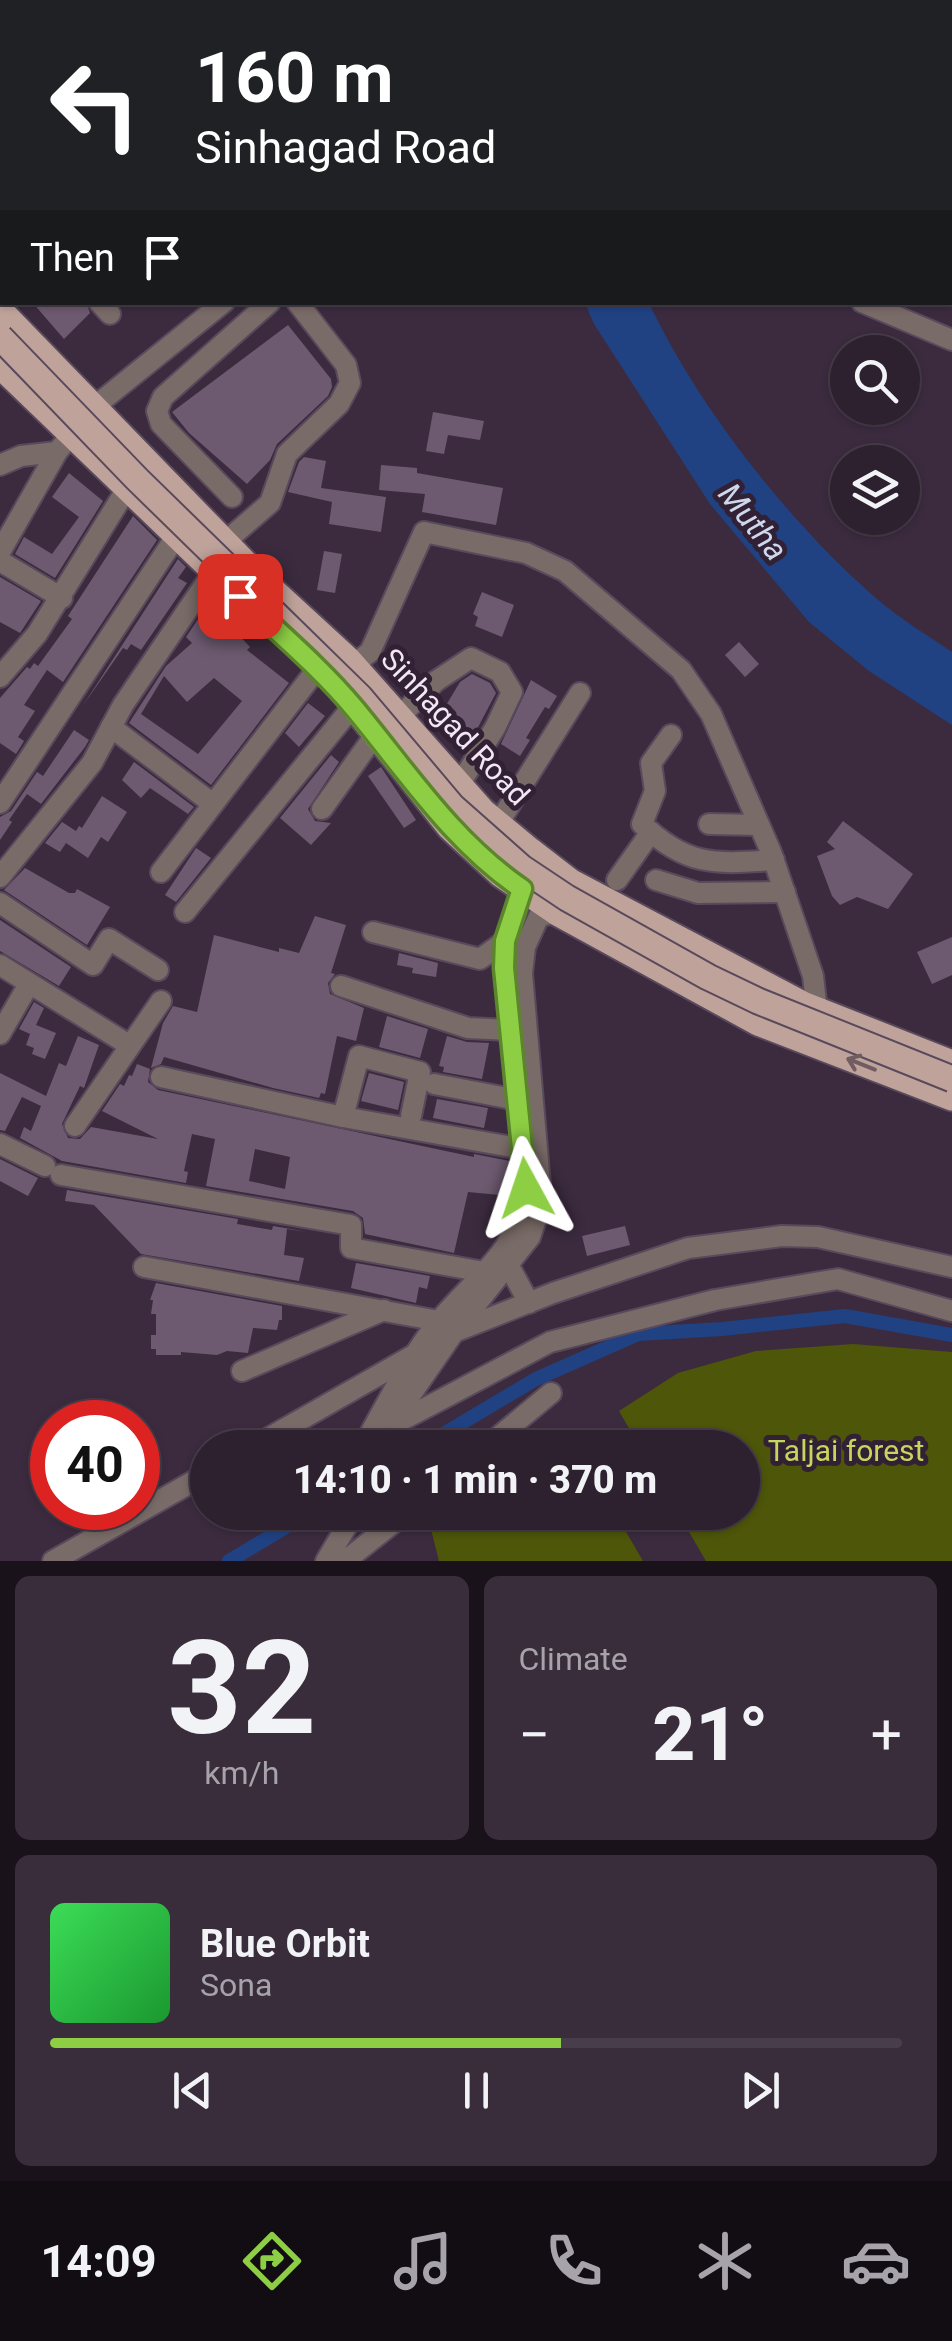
<!DOCTYPE html>
<html lang="en">
<head>
<meta charset="utf-8">
<style>
  body { margin:0; font-family:Roboto,sans-serif; background:#392d3b; color:#f1f3f6; height:100vh; display:flex; flex-direction:column; font-size:38px; white-space:nowrap }
  * { box-sizing:border-box; margin:0 }
  p { font-size:32px; color:#a7a3aa }
  .icon { flex:none; width:55px; height:55px; fill:none; stroke:currentColor; stroke-width:2; stroke-linecap:round; stroke-linejoin:round }
  .map { position:relative; height:1561px; overflow:hidden }
  .sheet { display:flex; flex-direction:column; gap:15px; padding:15px; background:#19121a; flex:1 }
  .sheet>* { flex:none }
  .hud { position:absolute; left:0px; top:0px; width:952px; height:305px; box-shadow:0 2px 8px #0004,0 0 0 2px #483e4b; background:#202124; color:#fff; overflow:hidden }
  .buttons { position:absolute; left:830px; top:335px; display:grid; gap:20px }
  .buttons a { display:grid; place-items:center; width:90px; height:90px; border-radius:50%; background:#2d202f; box-shadow:0 2px 8px #0004,0 0 0 2px #483e4b; font-size:50px }
  .speed { position:absolute; left:30px; top:1400px; display:flex; gap:20px; font-size:50px; font-weight:700; text-align:center }
  .speed>* { display:grid; place-content:center; width:130px; height:130px; border-radius:50%; background:#2d202f; box-shadow:0 2px 8px #0004,0 0 0 2px #483e4b; line-height:1 }
  .speed .limit { border:15px solid #d22; background:#fff; color:#111 }
  .pin { position:absolute; display:grid; place-items:center; width:85px; height:85px; color:#fff; margin:-42px; border-radius:20px; box-shadow:0 5px 15px #0006 }
  .me { position:absolute; width:110px; margin:-55px; rotate:355deg; stroke-linejoin:round; filter:drop-shadow(0 0 8px #0008) }
  .turn { display:flex; align-items:center; gap:35px; height:210px; padding:0 30px; font-size:45px }
  .turn .icon { width:130px; height:130px; stroke-width:2.5 }
  .turn b { display:block; font-size:70px; line-height:85px }
  .then { display:flex; align-items:center; height:95px; padding:0 30px; background:#0003; gap:20px; font-size:38px }
  .big { font-size:75px; font-weight:800; line-height:1.1 }
  .sheet .card { flex:1; display:flex; flex-direction:column; justify-content:center; gap:15px; min-width:0; padding:0 35px; border-radius:15px; background:#392d3b }
  .sheet .dial { align-items:center; gap:0 }
  .dial b { font-size:130px; line-height:1 }
  .song { display:flex; align-items:center; gap:30px }
  .cover { width:120px; height:120px; border-radius:15px; background:linear-gradient(135deg,hsl(130 70% 55%),hsl(130 70% 35%)) }
  .played { height:10px; border-radius:5px; background:linear-gradient(90deg,#8dce44 60%,#483e4b 60%) }
  .keys { display:flex; justify-content:space-around; direction:ltr }
  .heat { display:flex; justify-content:space-between; align-items:center; font-size:55px; direction:ltr }
  .sheet .tiles { flex:1; display:grid; gap:15px; grid-template-columns:1fr 1fr }
  .card:last-child { grid-column:span 2 }
  .trip { position:absolute; left:190px; top:1430px; width:570px; height:100px; border-radius:50px; background:#2d202f; box-shadow:0 2px 8px #0004,0 0 0 2px #483e4b; font-weight:800; line-height:100px; text-align:center }
  .tabs { display:flex; height:160px; justify-content:space-around; align-items:center; background:#120d13; color:#a7a3aa }
  .tabs .icon { width:70px; height:70px }
  .tabs .on { color:#8dce44 }
  .tabs b { font-size:45px; color:#f1f3f6 }
  .map>svg:first-child { display:block }
  .green { fill:#4e560a }
  .water { fill:#204283 }
  .lines { fill:none; stroke-linecap:round; stroke-linejoin:round }
  .canal { stroke:#204283; stroke-width:14 }
  .building { fill:#6d5a70; fill-rule:evenodd }
  .minor-casing { stroke:#59495c; stroke-width:24 }
  .major-casing { stroke:#59495c; stroke-width:29 }
  .minor { stroke:#796b67; stroke-width:20 }
  .major { stroke:#bfa39a; stroke-width:25 }
  .major-bridge-casing { stroke:#59495c; stroke-width:29; stroke-linecap:butt }
  .major-bridge { stroke:#bfa39a; stroke-width:25 }
  .oneway { stroke:#715c62 }
  .route-casing { stroke:#5c862c; stroke-width:25 }
  .route { stroke:#8dce44; stroke-width:18 }
  .labels { text-anchor:middle; stroke-width:10; stroke-linejoin:round; paint-order:stroke }
  .street-label { font-size:30px; fill:#f2e7f4; stroke:#322135 }
  .park-label { font-size:30px; fill:#c6d65c; stroke:#322135 }
  .water-label { font-size:32px; font-style:italic; fill:#cdd8ec; stroke:#322135 }
</style>
</head>
<body>
<div class="map">
<svg width="952" height="1561" viewBox="0 0 952 1561">
  <rect width="100%" height="100%" fill="#3c2b3f"/>
  <g class="green">
    <polygon points="853,1344 952,1352 952,1561 706,1561 678,1513 742,1512 742,1448 640,1447 619,1411 678,1373 756,1351"/>
    <polygon points="427,1513 615,1513 643,1561 439,1561"/>
  </g>
  <path class="water" d="M585,303H649C698,407 790,524 877,599C900,619 927,635 952,652V725L869,671L809,622L710,504L594,324Z"/>
  <g class="lines">
    <g class="canal">
      <polyline points="420,1448 536,1379 638,1334 722,1329 845,1316 952,1335"/>
      <polyline points="229,1561 311,1512"/>
    </g>
  </g>
  <g class="building">
    <polygon points="32,302 86,302 90,313 64,339"/>
    <polygon points="288,325 331,379 332,387 328,396 277,444 270,460 247,484 189,433 172,412"/>
    <polygon points="433,412 484,421 480,440 448,435 444,454 426,451"/>
    <polygon points="304,457 326,461 321,488 386,497 381,532 329,524 332,502 288,492 299,462"/>
    <polygon points="381,465 417,468 417,473 503,488 496,525 422,512 425,494 379,490"/>
    <polygon points="69,473 103,501 55,578 15,554 24,537 52,554 79,517 52,497"/>
    <polygon points="133,516 157,540 63,682 47,670 24,705 35,711 18,737 24,741 16,754 0,743 0,698 27,667 30,669 34,663 38,666 72,619 68,616"/>
    <polygon points="324,551 342,554 335,593 317,590"/>
    <polygon points="178,559 186,567 178,578 187,583 141,650 131,644 127,650 123,648 82,707"/>
    <polygon points="0,577 41,601 20,633 0,622"/>
    <polygon points="482,592 514,605 502,637 475,626 478,617 473,614"/>
    <path d="M209,603L250,647L247,650L289,683L211,785L129,723L166,666L192,643L186,637ZM164,676L187,702L214,678L242,701L198,754L141,714Z"/>
    <polygon points="739,642 759,664 745,677 725,655"/>
    <polygon points="472,674 490,683 496,693 475,733 454,720 445,707 460,682"/>
    <polygon points="531,680 557,696 549,709 545,707 526,738 530,740 520,756 501,744"/>
    <polygon points="308,703 325,716 299,747 285,733"/>
    <polygon points="74,730 89,740 85,747 41,804 27,794 9,820 12,822 0,840 0,817 11,811 37,772 43,776"/>
    <polygon points="331,755 339,762 308,809 315,821 331,823 311,845 280,818"/>
    <polygon points="134,762 194,807 188,814 150,788 141,798 122,780"/>
    <polygon points="381,767 416,820 404,828 368,776"/>
    <polygon points="102,796 127,812 108,842 101,837 88,858 66,843 60,852 45,843 62,822 76,831 79,826 82,828"/>
    <polygon points="843,821 913,874 888,909 857,897 840,905 832,896 817,856 835,849 827,842"/>
    <polygon points="196,848 211,858 176,902 165,895"/>
    <polygon points="25,868 69,893 75,893 77,889 110,907 87,945 4,890"/>
    <polygon points="315,916 346,925 331,973 335,974 328,983 330,994 364,1008 356,1041 337,1036 325,1094 321,1093 319,1098 273,1088 164,1057 161,1064 151,1068 163,1023 173,1006 197,1012 214,935 279,952 279,948 299,953"/>
    <polygon points="0,920 71,967 59,986 0,951"/>
    <polygon points="952,937 952,975 932,984 917,952"/>
    <polygon points="399,953 438,963 436,977 412,973 413,968 397,965"/>
    <polygon points="34,1002 44,1008 36,1025 56,1033 45,1059 32,1054 34,1048 26,1045 30,1034 19,1029"/>
    <polygon points="387,1016 428,1029 420,1058 379,1047"/>
    <path d="M78,1036L99,1045L84,1088L80,1086L62,1124L68,1138L80,1139L91,1127L158,1139L102,1111L120,1084L124,1086L129,1075L132,1076L137,1064L150,1069L148,1082L158,1090L474,1157V1154L510,1161L511,1196L468,1192L454,1253L365,1234L363,1218L353,1211L206,1186L215,1139L192,1134L184,1171L188,1172L186,1183L62,1161L20,1138L24,1127L31,1131L41,1106L22,1097L5,1131L0,1130V1073L46,1096L59,1063L66,1066ZM255,1149L290,1157L285,1189L249,1181Z"/>
    <polygon points="447,1036 467,1042 489,1043 482,1079 443,1072 444,1067 439,1066"/>
    <polygon points="369,1073 404,1082 398,1110 361,1101"/>
    <polygon points="437,1099 488,1108 484,1128 433,1118"/>
    <polygon points="0,1159 38,1178 28,1196 0,1181"/>
    <polygon points="67,1190 238,1219 237,1224 272,1230 273,1226 308,1232 287,1229 284,1255 304,1258 299,1281 141,1254 94,1205 65,1201"/>
    <polygon points="625,1226 630,1245 587,1256 582,1236"/>
    <polygon points="356,1263 430,1276 427,1289 419,1287 416,1303 351,1288"/>
    <polygon points="156,1283 282,1306 282,1320 279,1320 277,1330 253,1328 248,1353 227,1351 217,1355 181,1352 181,1355 156,1355 156,1349 151,1349 151,1335 156,1335 156,1314 151,1314 153,1300 150,1300"/>
  </g>
  <g class="lines">
    <defs>
      <g id="minor">
        <polyline points="810,1 865,0"/>
        <polyline points="413,2 413,0"/>
        <polyline points="950,61 952,61"/>
        <polyline points="950,100 952,100"/>
        <polyline points="0,115 2,128"/>
        <polyline points="950,179 952,179"/>
        <polyline points="0,185 2,184"/>
        <polyline points="0,201 2,201"/>
        <polyline points="950,230 952,231"/>
        <polyline points="950,276 952,276"/>
        <polyline points="99,302 110,314"/>
        <polyline points="862,302 952,340"/>
        <polyline points="0,465 21,456 57,452"/>
        <polyline points="232,497 161,424 157,411 163,397 270,302"/>
        <polyline points="225,542 270,503 287,454 339,404 350,383 346,365 297,302"/>
        <polyline points="0,552 57,452 94,407 224,302"/>
        <polyline points="0,561 62,598"/>
        <polyline points="353,665 370,652 424,532 526,553 565,571 681,670 711,714 771,852 813,976 817,1011"/>
        <polyline points="0,677 37,634 126,490"/>
        <polyline points="401,715 436,681 471,658 500,672 512,692 495,728 459,785"/>
        <polyline points="111,727 213,804"/>
        <path d="M671,735L651,763L655,791L642,824C687,867 715,864 774,860"/>
        <polyline points="0,803 177,535"/>
        <polyline points="322,809 375,735"/>
        <polyline points="498,824 580,693"/>
        <polyline points="709,824 759,825"/>
        <polyline points="161,872 317,669"/>
        <polyline points="0,877 92,763 123,705 214,571"/>
        <polyline points="617,880 651,832"/>
        <polyline points="656,880 698,893 785,892"/>
        <polyline points="0,903 93,965 109,939 158,970"/>
        <polyline points="185,912 353,706"/>
        <polyline points="373,932 480,959 505,941"/>
        <polyline points="0,965 129,1045"/>
        <polyline points="341,986 468,1028 511,1030"/>
        <polyline points="0,1034 29,984"/>
        <polyline points="161,1077 343,1117 523,1149"/>
        <polyline points="434,1084 518,1100 530,1099"/>
        <polyline points="343,1117 359,1056 420,1072 411,1116"/>
        <polyline points="75,1126 161,1001"/>
        <polyline points="0,1144 45,1166"/>
        <polyline points="61,1175 351,1225 351,1248 484,1272"/>
        <polyline points="509,1266 529,1303"/>
        <polyline points="144,1267 439,1321 446,1326"/>
        <polyline points="242,1371 384,1310"/>
        <polyline points="391,1426 550,1342 715,1300 838,1279 952,1311"/>
        <polyline points="385,1432 454,1332 530,1237 539,1210 540,1185 522,973 525,947 539,916 557,913"/>
        <polyline points="251,1448 454,1332 553,1293 688,1248 782,1236 818,1237 952,1267"/>
        <path d="M362,1448C386,1406 408,1359 439,1321C477,1275 518,1253 527,1189L504,968L505,941L522,889L533,884"/>
        <polyline points="485,1448 551,1393"/>
        <polyline points="53,1561 208,1473"/>
        <polyline points="326,1561 355,1512"/>
        <polyline points="345,1561 407,1512"/>
      </g>
      <g id="major">
        <polyline points="0,310 263,581 349,660 483,811 530,850 570,881 803,1004 952,1063"/>
        <polyline points="0,366 206,564"/>
        <polyline points="356,710 449,827 501,875 557,913 758,1023 952,1098"/>
      </g>
    </defs>
    <use href="#minor" class="minor-casing"/>
    <use href="#major" class="major-casing"/>
    <use href="#minor" class="minor"/>
    <use href="#major" class="major"/>
    <defs>
      <polyline id="major-bridge" points="0,337 137,479 360,697 452,806 522,868 567,898 708,977 758,1001 952,1079"/>
    </defs>
    <use href="#major-bridge" class="major-bridge-casing"/>
    <use href="#major-bridge" class="major-bridge"/>
  </g>
  <defs><path id="oneway-shaft" d="M-6 0H5M1.5-3L5.5 0L1.5 3" fill="none" stroke-width="1.6" stroke-linecap="round" stroke-linejoin="round" transform="scale(2.5)"/></defs>
  <use class="oneway" href="#oneway-shaft" transform="translate(861 1064) rotate(-158)"/>
  <g class="lines">
    <defs>
      <path id="route" d="M240,596C278,632 321,668 355,709C408,773 452,841 522,889L505,941L504,968L526,1188"/>
    </defs>
    <use href="#route" class="route-casing"/>
    <use href="#route" class="route"/>
  </g>
  <g class="labels">
    <g class="street-label">
      <text transform="translate(455 727) rotate(47)" y="10">Sinhagad Road</text>
    </g>
    <g class="park-label">
      <text x="846" y="1461">Taljai forest</text>
    </g>
    <g class="water-label">
      <text transform="translate(753 522) rotate(51)" y="11">Mutha</text>
    </g>
  </g>
</svg>
<div class="buttons">
<a><svg class="icon" aria-label="search" viewBox="0 0 24 24"><circle cx="10" cy="10" r="6"/><path d="M15 15l6 6"/></svg></a>
<a><svg class="icon" aria-label="layers" viewBox="0 0 24 24"><path d="M12 4l9 5-9 5-9-5zM3 14l9 5 9-5"/></svg></a>
</div>
<div class="speed"><div class="limit">40</div></div>
<div class="pin" style="left:240px;top:596px;background:#d93025"><svg class="icon" aria-label="arrive" viewBox="0 0 24 24"><path d="M6 21V4h12l-3 4 3 4H6"/></svg></div>
<svg class="me" style="left:526px;top:1188px" viewBox="-20 -20 40 40"><path d="M0-17L14 15 0 8-14 15z" fill="#8dce44" stroke="#fff" stroke-width="4"/></svg>
<div class="trip">14:10 · 1 min · 370 m</div>
<div class="hud">
<div class="turn"><svg class="icon" aria-label="left" viewBox="0 0 24 24"><path d="M17 20v-9H6M10 6l-5 5 5 5"/></svg><div><b>160 m</b>Sinhagad Road</div></div>
<div class="then">Then<svg class="icon" aria-label="arrive" viewBox="0 0 24 24"><path d="M6 21V4h12l-3 4 3 4H6"/></svg></div>
</div>
</div>
<section class="sheet">
<div class="tiles">
<div class="card dial"><b>32</b><p>km/h</p></div>
<div class="card"><p>Climate</p>
<div class="heat"><a>−</a><b class="big">21°</b><a>+</a></div>
</div>
<div class="card">
<div class="song"><i class="cover"></i><div><b>Blue Orbit</b><p>Sona</p></div></div>
<div class="played"></div>
<div class="keys"><svg class="icon" aria-label="previous" viewBox="0 0 24 24"><path d="M18 5L8 12l10 7zM5 5v14"/></svg><svg class="icon" aria-label="pause" viewBox="0 0 24 24"><path d="M8 5v14M16 5v14"/></svg><svg class="icon" aria-label="next" viewBox="0 0 24 24"><path d="M6 5l10 7-10 7zM19 5v14"/></svg></div>
</div>
</div>
</section>
<nav class="tabs">
<b>14:09</b>
<svg class="icon on" aria-label="directions" viewBox="0 0 24 24"><path d="M12 3l9 9-9 9-9-9zM9 14v-3h6M13 9l2 2-2 2"/></svg>
<svg class="icon" aria-label="music" viewBox="0 0 24 24"><path d="M9 18V5l10-2v13"/><circle cx="6" cy="18" r="3"/><circle cx="16" cy="16" r="3"/></svg>
<svg class="icon" aria-label="phone" viewBox="0 0 24 24"><path d="M5 4h4l2 5-3 2q2 4 5 5l2-3 5 2v4C11 20 4 13 5 4z"/></svg>
<svg class="icon" aria-label="climate" viewBox="0 0 24 24"><path d="M12 3v18M4 7l16 10M4 17L20 7"/></svg>
<svg class="icon" aria-label="car" viewBox="0 0 24 24"><path d="M5 17H2v-5l4-1 3-4h7l3 4 3 1v5h-3M9 17h6M6 11h13"/><circle cx="7" cy="17" r="2"/><circle cx="17" cy="17" r="2"/></svg>
</nav>
</body>
</html>
